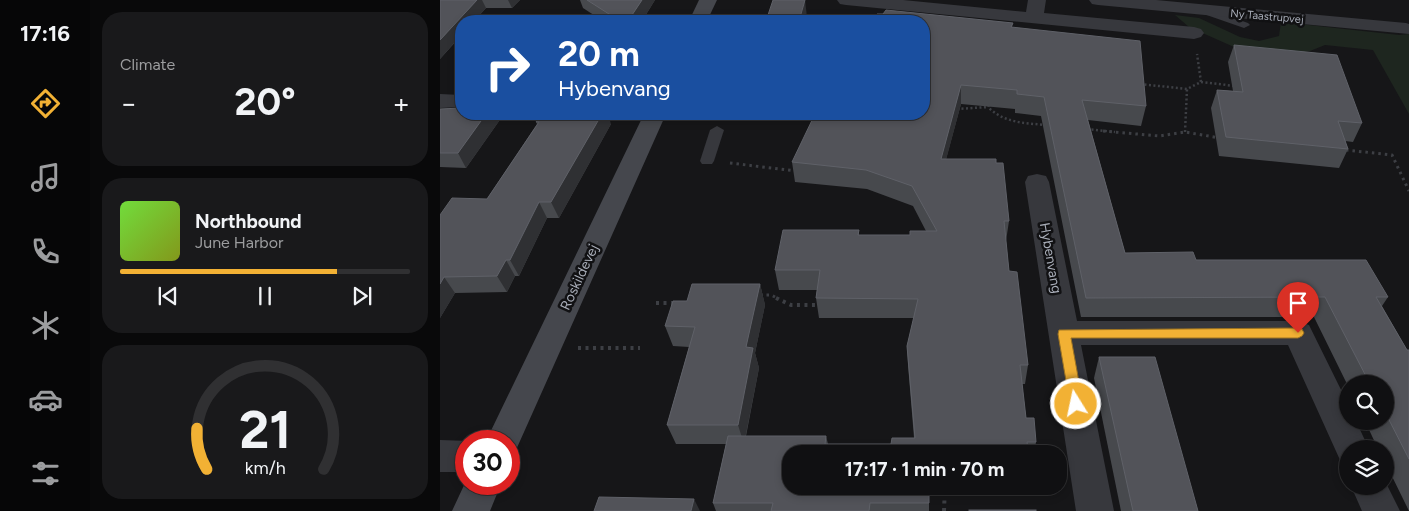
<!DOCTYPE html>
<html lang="en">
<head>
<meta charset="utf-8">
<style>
  body { margin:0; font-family:Figtree,sans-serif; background:#19191b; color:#f1f3f6; height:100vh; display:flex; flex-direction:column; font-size:19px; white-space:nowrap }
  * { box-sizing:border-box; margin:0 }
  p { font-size:16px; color:#9c9d9f }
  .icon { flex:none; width:28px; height:28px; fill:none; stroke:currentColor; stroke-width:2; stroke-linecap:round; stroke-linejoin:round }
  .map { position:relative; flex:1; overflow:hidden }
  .side { display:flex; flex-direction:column; gap:12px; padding:12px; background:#09090a; width:350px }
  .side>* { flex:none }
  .hud { position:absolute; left:15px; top:15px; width:475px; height:105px; border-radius:20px; box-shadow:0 2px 8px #0003,0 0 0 1px #303032; background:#1a4fa0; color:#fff; overflow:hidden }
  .controls { position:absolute; left:899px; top:375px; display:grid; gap:10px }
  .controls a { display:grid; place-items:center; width:55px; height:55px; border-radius:50%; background:#101012; box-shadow:0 2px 8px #0003,0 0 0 1px #303032; font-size:25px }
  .speed { position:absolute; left:15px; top:430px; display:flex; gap:10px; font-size:25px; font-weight:700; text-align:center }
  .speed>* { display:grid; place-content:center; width:65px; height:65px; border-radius:50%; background:#101012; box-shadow:0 2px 8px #0003,0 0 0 1px #303032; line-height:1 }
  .speed .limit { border:8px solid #d22; background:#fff; color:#111 }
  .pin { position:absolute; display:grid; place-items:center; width:42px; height:42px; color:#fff; margin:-51px -21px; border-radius:50% 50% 50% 0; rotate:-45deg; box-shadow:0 0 5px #0007 }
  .pin .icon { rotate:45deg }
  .me { position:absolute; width:55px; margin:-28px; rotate:350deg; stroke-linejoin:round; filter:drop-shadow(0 0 4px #0008) }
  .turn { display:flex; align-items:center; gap:18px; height:105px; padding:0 20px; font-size:22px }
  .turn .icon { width:65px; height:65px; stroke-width:2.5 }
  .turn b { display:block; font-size:35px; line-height:42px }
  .big { font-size:38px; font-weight:700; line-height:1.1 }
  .side .widget { flex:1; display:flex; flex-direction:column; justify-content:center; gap:8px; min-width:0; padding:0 18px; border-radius:20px; background:#19191b }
  .side .dial { align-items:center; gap:0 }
  .dial svg { height:130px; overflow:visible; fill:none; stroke:#303032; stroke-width:7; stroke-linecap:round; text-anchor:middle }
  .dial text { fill:#f1f3f6; stroke:none }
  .song { display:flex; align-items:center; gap:15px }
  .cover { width:60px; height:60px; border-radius:8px; background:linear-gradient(135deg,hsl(100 70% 55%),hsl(70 70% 35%)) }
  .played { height:5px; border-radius:2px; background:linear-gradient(90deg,#f2b134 75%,#303032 75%) }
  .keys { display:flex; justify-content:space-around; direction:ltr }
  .heat { display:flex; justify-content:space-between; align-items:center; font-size:28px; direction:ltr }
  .trip { position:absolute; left:342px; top:445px; width:285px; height:50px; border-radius:20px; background:#101012; box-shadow:0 2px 8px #0003,0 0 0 1px #303032; font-weight:700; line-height:50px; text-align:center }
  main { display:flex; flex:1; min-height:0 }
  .tab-bar { display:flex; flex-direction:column; width:90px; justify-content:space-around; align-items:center; background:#060607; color:#9c9d9f }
  .tab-bar .icon { width:35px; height:35px }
  .tab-bar .current { color:#f2b134 }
  .tab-bar b { font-size:22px; color:#f1f3f6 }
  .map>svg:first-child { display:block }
  .green { fill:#1e261f }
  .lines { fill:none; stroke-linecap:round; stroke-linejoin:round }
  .path-far2 { stroke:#3d3f44; stroke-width:2.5; stroke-dasharray:2 2.5; stroke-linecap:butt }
  .path-far1 { stroke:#3d3f44; stroke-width:3; stroke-dasharray:2.5 4; stroke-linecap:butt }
  .path { stroke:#3d3f44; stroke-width:4; stroke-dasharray:3 4.5; stroke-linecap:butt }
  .lane { fill:#37383d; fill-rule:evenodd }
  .street { fill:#37383d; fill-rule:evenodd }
  .secondary { fill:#45474d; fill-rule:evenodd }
  .wall { fill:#47494d }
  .shaded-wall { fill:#2f3033 }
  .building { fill:#525359; stroke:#5f6168 }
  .route { fill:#f2b134; stroke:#9d7322 }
  .labels { text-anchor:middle; stroke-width:5; stroke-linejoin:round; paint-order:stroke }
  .far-street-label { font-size:11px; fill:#a8adb8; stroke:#111113 }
  .street-label { font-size:14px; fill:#a8adb8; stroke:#111113 }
</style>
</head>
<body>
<main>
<nav class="tab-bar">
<b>17:16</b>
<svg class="icon current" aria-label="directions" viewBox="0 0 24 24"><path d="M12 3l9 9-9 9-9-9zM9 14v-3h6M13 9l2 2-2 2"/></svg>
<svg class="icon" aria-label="music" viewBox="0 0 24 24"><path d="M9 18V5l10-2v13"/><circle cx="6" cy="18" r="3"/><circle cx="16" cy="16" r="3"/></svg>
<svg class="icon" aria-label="phone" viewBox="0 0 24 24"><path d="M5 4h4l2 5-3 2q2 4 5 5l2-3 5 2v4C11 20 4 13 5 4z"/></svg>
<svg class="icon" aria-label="climate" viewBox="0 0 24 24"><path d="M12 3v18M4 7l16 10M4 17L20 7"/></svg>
<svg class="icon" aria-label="car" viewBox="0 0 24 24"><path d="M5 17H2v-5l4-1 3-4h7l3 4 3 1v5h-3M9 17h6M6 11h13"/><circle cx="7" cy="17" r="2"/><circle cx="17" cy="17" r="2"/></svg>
<svg class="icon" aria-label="filters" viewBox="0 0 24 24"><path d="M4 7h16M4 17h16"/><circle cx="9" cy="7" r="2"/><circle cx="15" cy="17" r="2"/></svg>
</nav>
<section class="side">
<div class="widget"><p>Climate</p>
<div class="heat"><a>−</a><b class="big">20°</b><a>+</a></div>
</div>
<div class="widget">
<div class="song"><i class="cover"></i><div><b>Northbound</b><p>June Harbor</p></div></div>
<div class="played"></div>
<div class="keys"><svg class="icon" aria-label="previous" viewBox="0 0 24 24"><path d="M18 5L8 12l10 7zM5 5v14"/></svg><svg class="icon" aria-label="pause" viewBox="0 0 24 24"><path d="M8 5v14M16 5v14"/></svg><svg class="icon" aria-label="next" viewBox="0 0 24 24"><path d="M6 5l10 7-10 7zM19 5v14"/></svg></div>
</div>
<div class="widget dial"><svg viewBox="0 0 100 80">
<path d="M14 69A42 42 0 1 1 86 69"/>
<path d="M14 69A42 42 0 0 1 8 44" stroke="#f2b134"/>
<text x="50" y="56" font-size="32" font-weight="700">21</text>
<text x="50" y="72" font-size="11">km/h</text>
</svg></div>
</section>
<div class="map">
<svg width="969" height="511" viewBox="0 0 969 511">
  <rect width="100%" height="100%" fill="#161618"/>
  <polygon class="green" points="735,15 759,18 800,37 819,41 839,36 841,22 959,35 969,34 969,114 933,50 885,45 870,51 848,56 812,55 749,27"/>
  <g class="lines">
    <g class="path-far2">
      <polyline points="761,82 795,86"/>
      <polyline points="700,84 747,89 761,82 757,54"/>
      <path d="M549,105L548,107C564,123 584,123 606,125"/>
      <polyline points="517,109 548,107"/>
      <polyline points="647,129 675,132"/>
      <polyline points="745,132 747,89"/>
    </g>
    <g class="path-far1">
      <polyline points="663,131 719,136 745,132 780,138"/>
      <polyline points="906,150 952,155 969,191"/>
      <polyline points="290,163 356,171"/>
      <polyline points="320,295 331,295 339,299"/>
    </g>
    <g class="path">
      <polyline points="336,298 351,305 379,305"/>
      <polyline points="216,303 236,303"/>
      <polyline points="138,348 200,348"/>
      <polyline points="504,511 505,486"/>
    </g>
    <g class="lane">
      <polygon points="762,7 808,23 810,25 804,28 758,12 757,10 758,8"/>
      <polygon points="277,126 284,130 274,161 272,164 262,164 260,161 270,130"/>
    </g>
    <g class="street">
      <polygon points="397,0 463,0 586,12 588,0 606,0 604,13 754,27 761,29 764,33 761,37 754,39 406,5 400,4"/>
      <polygon points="649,0 716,0 966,23 969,24 969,34 658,5 652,4"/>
      <polygon points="0,94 21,95 21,107 0,108"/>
      <polygon points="597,174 606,176 609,182 637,321 858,321 869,325 908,404 908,421 916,421 929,449 908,449 908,463 900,460 848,345 641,345 674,511 636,511 585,182 588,176"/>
      <polygon points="0,440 29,441 26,441 26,472 0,472"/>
      <polygon points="945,481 960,511 922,511 911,486 945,486"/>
    </g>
    <g class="secondary">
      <polygon points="259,0 277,0 267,21 249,21"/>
      <polygon points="204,114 226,114 80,441 75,452 69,454 69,441 46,441"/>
      <polygon points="26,481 26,484 61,484 50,511 12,511"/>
    </g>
  </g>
  <g class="wall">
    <polygon points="0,0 80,0 72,8 46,8 0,59"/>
    <polygon points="140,0 215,0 202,21 163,21 143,8"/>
    <polygon points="573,23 572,27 706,106 701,126 648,120 685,253 756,260 948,297 942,306 967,350 969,350 969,511 945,462 945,449 938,449 925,421 945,421 945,384 908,384 908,386 874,317 641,317 601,116 575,113 575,109 521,104 506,159 556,163 569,221 566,241 569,271 588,365 585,384 582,384 586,418 596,442 594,454 351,454 489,486 489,511 276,511 273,503 286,444 236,444 227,425 249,347 233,346 225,326 247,301 320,284 325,305 315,353 319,368 306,436 386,436 388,444 451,444 474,438 468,365 467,346 474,318 379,318 376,298 377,290 339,290 335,270 419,230 419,235 470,235 486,231 473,206 427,189 355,182 352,162 484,114"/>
    <polygon points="794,45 922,123 913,142 905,141 908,149 899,168 779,156 771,108 777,90 793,91 788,62"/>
    <polygon points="0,109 21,114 64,114 26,168 0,167"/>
    <polygon points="96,122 171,124 119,218 107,218 79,276 75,276 67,292 15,293 0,318 0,215 47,199 97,124"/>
    <polygon points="659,357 758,511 681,511 654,378"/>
  </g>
  <g class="shaded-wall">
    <polygon points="37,0 42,0 46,8 34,21 21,21 21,35 0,59 0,40"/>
    <polygon points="68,0 80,0 72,8"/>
    <polygon points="202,0 215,0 202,21 188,21"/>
    <polygon points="365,0 367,17 366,21 359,21"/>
    <polygon points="521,85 521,104 501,179 501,159"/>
    <polygon points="46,114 64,114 26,168 18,153"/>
    <polygon points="162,114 168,114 171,124 119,218 111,202"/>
    <polygon points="99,202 107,218 79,276 70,260"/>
    <polygon points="66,260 75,276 67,292 57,276"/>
    <polygon points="4,277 15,293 0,318 0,284"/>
    <polygon points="320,284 325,305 315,353 319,368 304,444 298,425 306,347"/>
    <polygon points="254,499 260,511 251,511"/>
  </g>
  <g class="building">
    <polygon points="0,0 37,0 0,40"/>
    <polygon points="147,0 202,0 188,21 180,21"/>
    <polygon points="333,0 365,0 359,21 326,21"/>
    <polygon points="446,10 573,23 571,27 700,41 706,106 642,100 685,253 753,252 756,260 926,260 948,297 936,297 967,350 969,350 969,459 945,412 945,384 930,384 885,297 646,298 604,97 577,94 577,90 521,85 501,159 556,159 556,163 563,163 569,221 564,221 569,271 577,272 588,365 580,365 586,418 594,418 596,442 587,442 588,449 488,449 489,454 351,454 351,486 489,486 489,503 430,503 429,511 331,511 333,503 273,503 288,436 386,436 385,444 451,444 452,438 475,438 467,346 478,299 376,298 380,270 335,270 343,230 419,230 418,235 470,235 470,231 497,231 472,186 426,170 352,162 375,114 484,114 484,21 433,21 437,14 443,14"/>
    <polygon points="794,45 897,55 922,123 898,121 908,149 786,137 777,90 803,92"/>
    <polygon points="21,108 21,114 46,114 18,153 0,153 0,109"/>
    <polygon points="102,114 162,114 111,202 99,202 70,260 66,260 57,276 4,277 0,284 0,215 12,198 47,199 99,122 96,122"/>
    <polygon points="252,284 320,284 306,347 313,348 298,425 227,425 255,327 225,326 233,301 247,301"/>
    <polygon points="659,357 715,357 758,511 693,511"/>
    <polygon points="159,497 254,499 251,511 154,511"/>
    <rect x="529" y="510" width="67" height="1"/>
  </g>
  <polygon class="route" points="858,328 862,329 864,333 862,336 858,338 631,338 643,404 641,409 636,410 632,409 630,404 618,334 619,330"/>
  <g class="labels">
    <g class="far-street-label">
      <text transform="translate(827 16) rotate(5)" y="4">Ny Taastrupvej</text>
    </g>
    <g class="street-label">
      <text transform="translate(611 258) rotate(80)" y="5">Hybenvang</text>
      <text transform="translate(139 277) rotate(-65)" y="5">Roskildevej</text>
    </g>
  </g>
</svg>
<div class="controls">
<a><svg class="icon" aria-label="search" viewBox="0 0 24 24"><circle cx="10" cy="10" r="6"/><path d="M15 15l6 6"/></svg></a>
<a><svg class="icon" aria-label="layers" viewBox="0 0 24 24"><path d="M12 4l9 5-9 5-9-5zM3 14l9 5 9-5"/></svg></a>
</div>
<div class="speed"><div class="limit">30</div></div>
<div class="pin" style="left:858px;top:333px;background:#d93025"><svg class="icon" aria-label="arrive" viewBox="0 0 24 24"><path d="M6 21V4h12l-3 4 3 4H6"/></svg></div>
<svg class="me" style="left:636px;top:404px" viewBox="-20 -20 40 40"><circle r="17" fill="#f2b134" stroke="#fff" stroke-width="3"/><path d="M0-11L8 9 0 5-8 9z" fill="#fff"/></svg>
<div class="trip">17:17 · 1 min · 70 m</div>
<div class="hud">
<div class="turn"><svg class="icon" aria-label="right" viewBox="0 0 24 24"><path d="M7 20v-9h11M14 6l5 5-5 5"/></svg><div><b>20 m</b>Hybenvang</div></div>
</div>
</div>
</main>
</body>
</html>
